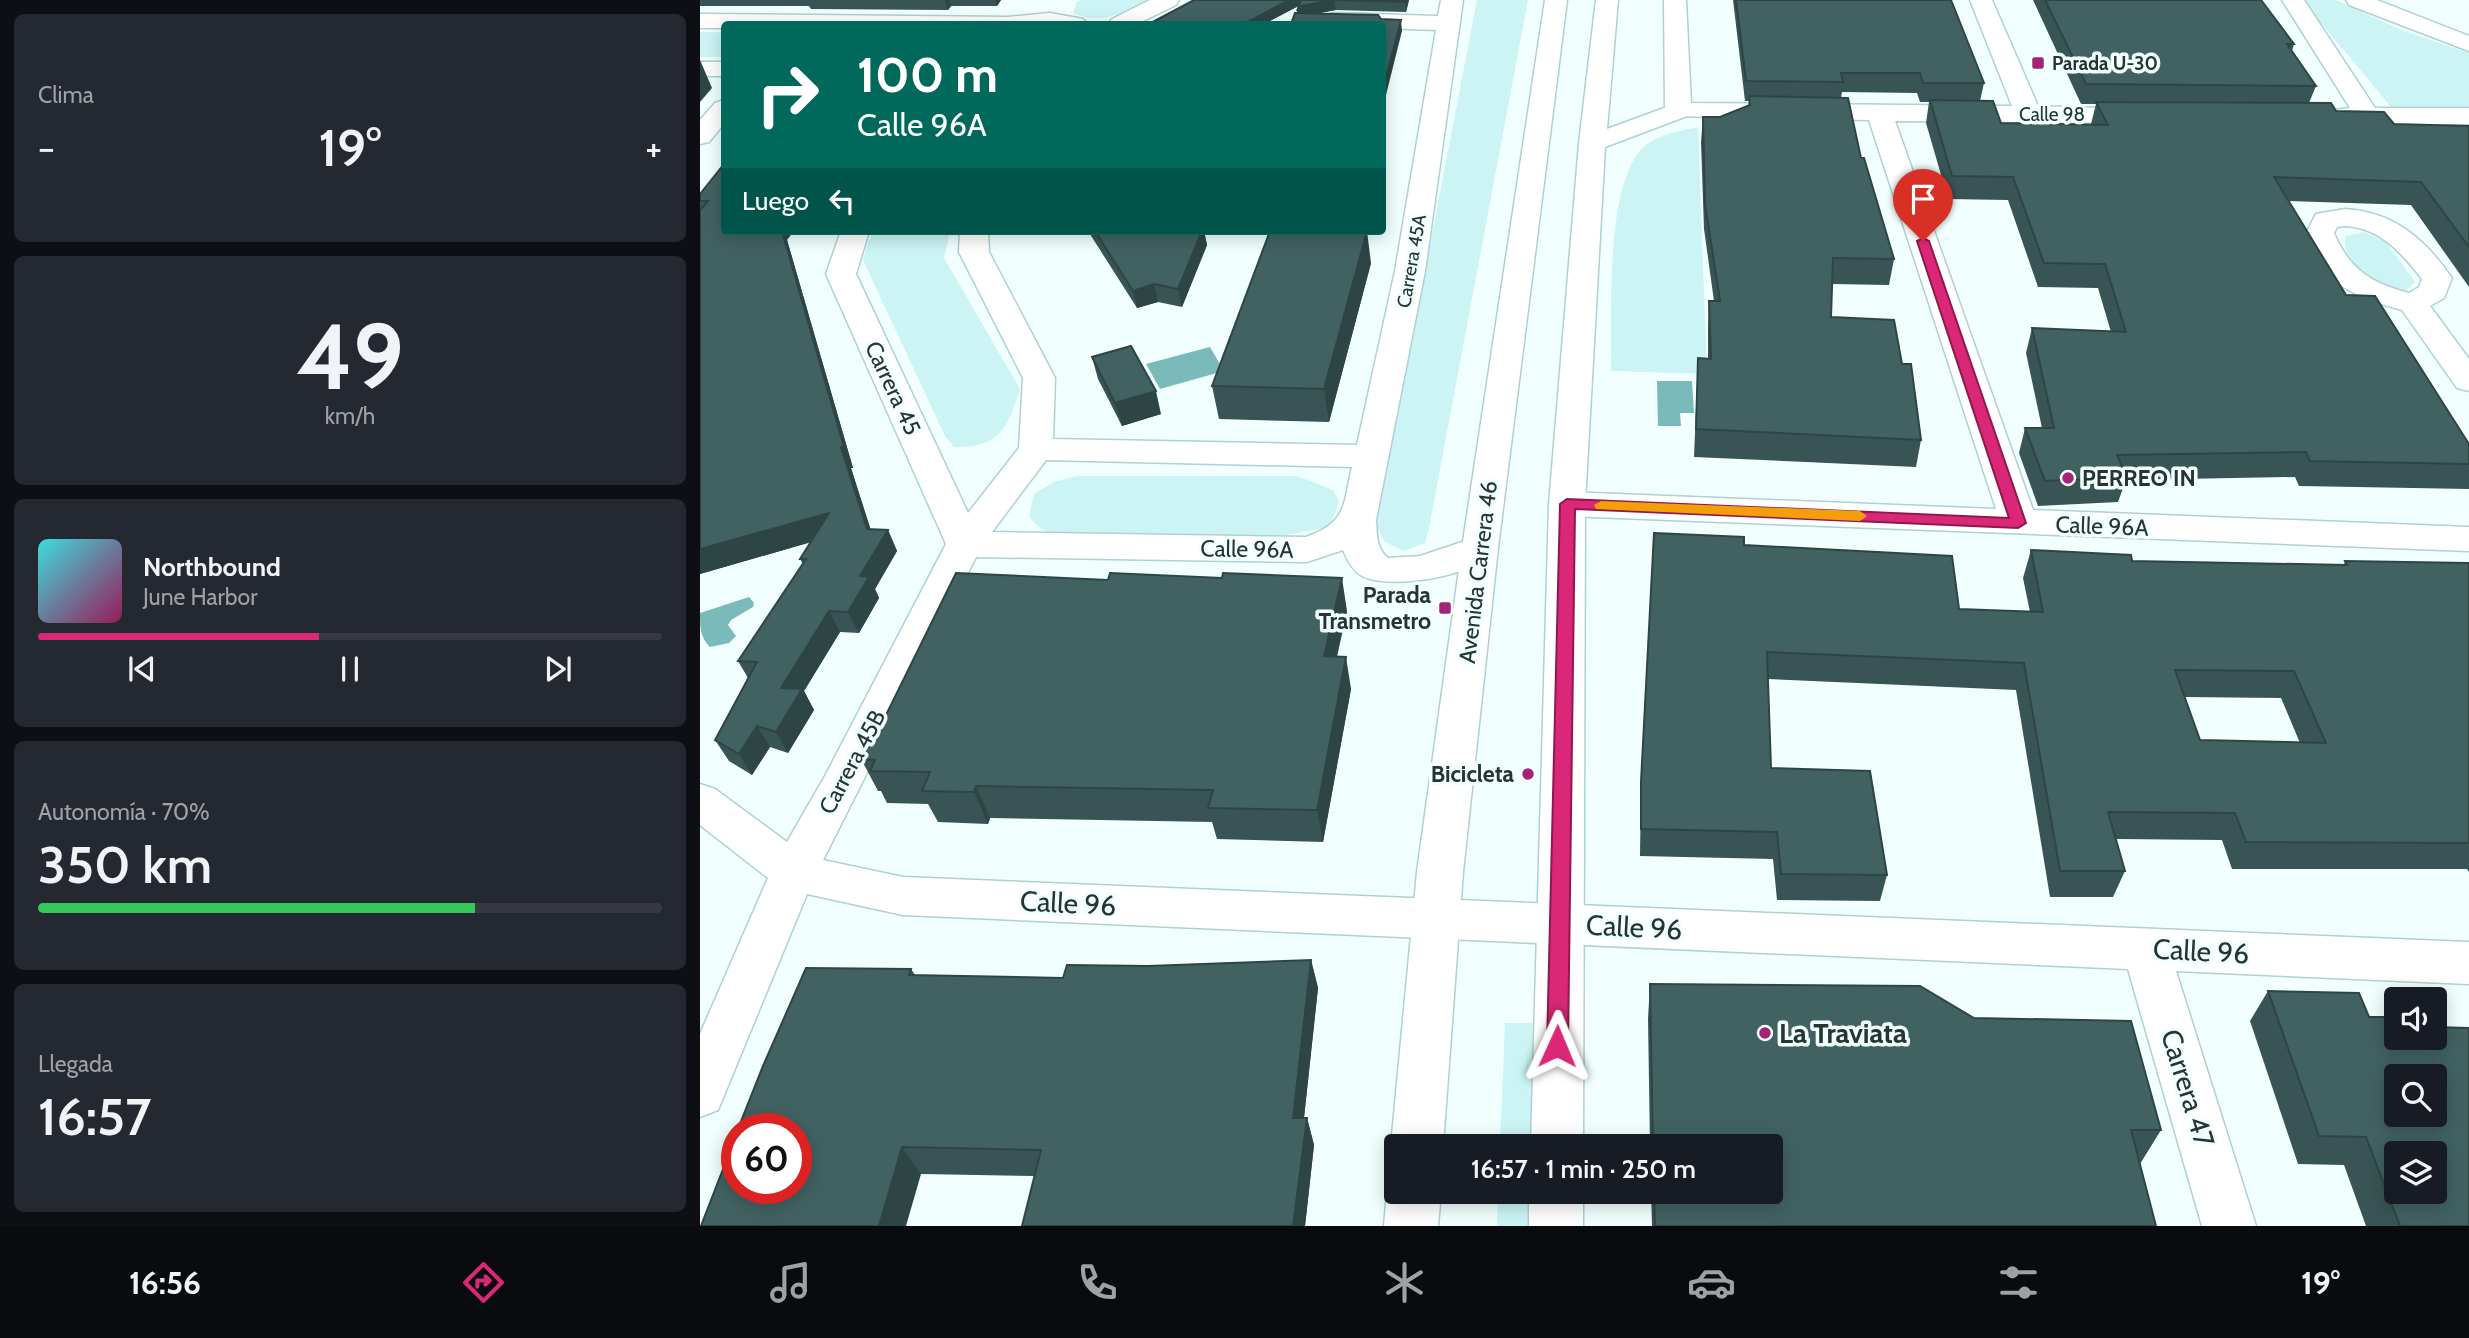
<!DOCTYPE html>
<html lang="es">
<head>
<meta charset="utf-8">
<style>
  body { margin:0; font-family:Cabin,sans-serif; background:#242831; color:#f1f3f6; height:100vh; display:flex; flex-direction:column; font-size:26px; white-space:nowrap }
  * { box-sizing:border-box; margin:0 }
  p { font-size:23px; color:#9ea1a6 }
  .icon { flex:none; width:38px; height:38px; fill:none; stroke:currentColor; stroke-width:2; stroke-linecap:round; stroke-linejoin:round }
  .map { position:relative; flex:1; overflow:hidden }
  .sheet { display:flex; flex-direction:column; gap:14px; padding:14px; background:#0d0f14; width:700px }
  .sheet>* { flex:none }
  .guide { position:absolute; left:21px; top:21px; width:665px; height:214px; border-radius:7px; box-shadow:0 4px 18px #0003; background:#00695c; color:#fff; overflow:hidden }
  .tools { position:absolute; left:1684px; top:987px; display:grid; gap:14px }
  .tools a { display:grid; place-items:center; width:63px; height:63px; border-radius:7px; background:#171b24; box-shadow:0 4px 18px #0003; font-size:35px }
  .speed { position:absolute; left:21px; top:1113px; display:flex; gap:14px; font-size:35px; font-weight:700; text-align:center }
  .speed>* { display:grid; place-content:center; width:91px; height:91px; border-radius:50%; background:#171b24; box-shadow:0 4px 18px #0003; line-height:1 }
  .speed .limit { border:10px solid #d22; background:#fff; color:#111 }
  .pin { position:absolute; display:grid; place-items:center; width:60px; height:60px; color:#fff; margin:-72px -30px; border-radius:50% 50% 50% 0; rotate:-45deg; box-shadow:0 0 7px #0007 }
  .pin .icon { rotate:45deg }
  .me { position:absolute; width:77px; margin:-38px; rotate:1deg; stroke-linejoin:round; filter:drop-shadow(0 0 5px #0008) }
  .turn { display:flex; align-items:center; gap:24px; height:147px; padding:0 21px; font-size:32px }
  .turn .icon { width:91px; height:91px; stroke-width:2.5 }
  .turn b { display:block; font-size:49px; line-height:60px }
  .then { display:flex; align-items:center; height:66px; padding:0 21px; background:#0003; gap:14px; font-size:26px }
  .big { font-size:52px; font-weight:600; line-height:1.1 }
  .sheet .card { flex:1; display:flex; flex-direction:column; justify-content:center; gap:10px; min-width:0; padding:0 24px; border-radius:10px; background:#242831 }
  .sheet .dial { align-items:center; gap:0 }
  .dial b { font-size:91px; line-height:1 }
  .song { display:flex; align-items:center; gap:21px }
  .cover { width:84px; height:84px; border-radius:10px; background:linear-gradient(135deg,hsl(180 70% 55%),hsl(330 70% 35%)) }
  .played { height:7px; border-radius:4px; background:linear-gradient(90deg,#db2777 45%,#363941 45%) }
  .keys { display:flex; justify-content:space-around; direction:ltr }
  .heat { display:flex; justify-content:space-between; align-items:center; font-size:38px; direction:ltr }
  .charge { height:10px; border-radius:5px; background:linear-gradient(90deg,#34c759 70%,#363941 0) }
  .trip { position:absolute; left:684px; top:1134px; width:399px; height:70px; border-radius:7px; background:#171b24; box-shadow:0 4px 18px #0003; font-weight:600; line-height:70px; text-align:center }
  .tab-bar { display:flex; height:112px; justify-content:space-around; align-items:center; background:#090b0e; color:#9ea1a6 }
  .tab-bar .icon { width:49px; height:49px }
  .tab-bar .active { color:#db2777 }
  .tab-bar b { font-size:32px; color:#f1f3f6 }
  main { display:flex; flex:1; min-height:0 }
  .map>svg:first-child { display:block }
  .green { fill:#ccf4f4 }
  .water { fill:#7ababa }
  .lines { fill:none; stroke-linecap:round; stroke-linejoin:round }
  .minor-casing { stroke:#aed1d1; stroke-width:3 }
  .major-casing { stroke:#aed1d1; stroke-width:3 }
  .minor { fill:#fff; fill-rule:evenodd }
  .major { fill:#fff; fill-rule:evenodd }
  .wall { fill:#395454; fill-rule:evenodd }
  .shaded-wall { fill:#2e4545 }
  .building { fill:#426262; stroke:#2e4545; stroke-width:2; fill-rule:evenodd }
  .route { fill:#db2777; stroke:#8e194d; stroke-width:2 }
  .slow { fill:#f59e0b }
  .poi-dot { fill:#a32476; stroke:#f1ffff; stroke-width:2.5 }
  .labels { text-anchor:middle; stroke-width:7; stroke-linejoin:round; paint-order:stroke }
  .far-poi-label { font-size:19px; font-weight:bold; fill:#263434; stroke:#f1ffff; text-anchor:start }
  .far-street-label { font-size:19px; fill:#263434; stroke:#f1ffff }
  .street-label { font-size:23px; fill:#263434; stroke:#f1ffff }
  .poi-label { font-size:23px; font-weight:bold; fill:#263434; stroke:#f1ffff; text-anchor:end }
  .near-street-label { font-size:28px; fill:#263434; stroke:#f1ffff }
  .near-poi-label { font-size:28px; font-weight:bold; fill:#263434; stroke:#f1ffff; text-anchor:start }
</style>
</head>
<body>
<main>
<section class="sheet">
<div class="card"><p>Clima</p>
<div class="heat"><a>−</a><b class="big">19°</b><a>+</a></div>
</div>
<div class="card dial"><b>49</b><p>km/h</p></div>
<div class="card">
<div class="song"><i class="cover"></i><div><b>Northbound</b><p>June Harbor</p></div></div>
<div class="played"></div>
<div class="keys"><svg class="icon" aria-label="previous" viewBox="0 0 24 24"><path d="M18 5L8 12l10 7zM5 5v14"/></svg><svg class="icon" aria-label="pause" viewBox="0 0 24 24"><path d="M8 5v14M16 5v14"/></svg><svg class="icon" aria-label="next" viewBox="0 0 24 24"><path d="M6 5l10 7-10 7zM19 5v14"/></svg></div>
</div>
<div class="card"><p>Autonomía · 70%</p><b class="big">350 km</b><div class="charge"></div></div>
<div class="card"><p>Llegada</p><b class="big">16:57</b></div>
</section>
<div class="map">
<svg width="1769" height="1226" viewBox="0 0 1769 1226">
  <rect width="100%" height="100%" fill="#f1ffff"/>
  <g class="green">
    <path d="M382,0H449C425,12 400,26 373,13L377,2Z"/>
    <polygon points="777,0 828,0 729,528 725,543 704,551 685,542 676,526"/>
    <polygon points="1602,0 1636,0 1699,29 1769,53 1769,109 1691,107"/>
    <rect x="0" y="32" width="24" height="25"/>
    <path d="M998,127L1007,374L911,371C912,318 905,191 940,151C954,134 978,132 998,127Z"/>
    <path d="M174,231H250L244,258L320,389C307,429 300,448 254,447L245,436L163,260L168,242Z"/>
    <path d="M1664,232L1686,242L1715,282L1704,293C1680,285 1641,265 1645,236Z"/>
    <polygon points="377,476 597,476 633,490 639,501 633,519 623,528 581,536 353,535 339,527 329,517 334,494 354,482"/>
    <polygon points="805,1023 836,1023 833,1146 800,1146"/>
    <polygon points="798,1192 832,1192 831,1226 797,1226"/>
  </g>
  <g class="water">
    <polygon points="510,347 524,371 460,389 446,364"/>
    <polygon points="957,381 992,381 994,413 980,413 981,426 958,426"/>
    <path d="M49,597L54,603L53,607L31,620L28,625L36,636L29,643L10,647C0,637 0,627 0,613Z"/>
  </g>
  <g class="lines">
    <defs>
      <g id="minor">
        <polygon points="450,0 479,0 476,5 437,24 408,24 412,19"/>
        <path d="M741,0H763L725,271L676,520C677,534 676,548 688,558L720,556L780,536L793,539L798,548C782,575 691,591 662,576C653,571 647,560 643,550L607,562L276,557L123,860L203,877L1769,942V984L1476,971L1556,1226H1502L1428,969L203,915L107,894L18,1110L0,1117V1034L68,878L0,825V784L15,789L87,842L125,776L246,544L126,274L141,231H169L156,274L268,513L319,448L323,378L259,252L260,231H288L289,252L355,378L353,439L657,445L695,271L736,30L682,28V24H599L603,19L636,13L738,16ZM346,460L652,467C643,506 647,522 606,537L292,532Z"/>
        <polygon points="964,0 986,0 991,103 1312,106 1270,0 1292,0 1338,106 1455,110 1459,115 1455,120 1446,123 1195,121 1333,510 1769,527 1769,551 867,516 854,512 849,504 854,496 867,492 1296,509 1169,120 969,116 965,111"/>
        <polygon points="1582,0 1604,0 1675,108 1769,108 1769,124 1636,124 1627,121 1623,116 1627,111 1650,108"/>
        <polygon points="1646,0 1677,0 1769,36 1769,51 1649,5"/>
        <polygon points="350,13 383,19 387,24 24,24 24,28 0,28 0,14 308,17"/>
        <rect x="0" y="62" width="24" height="14"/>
        <polygon points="24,100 24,124 9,142 0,144 0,120 15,103"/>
        <path d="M1645,209C1694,212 1725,239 1752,278L1744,298L1730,306L1769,359V391L1757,388L1702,310L1667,300L1636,283L1613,252L1606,233L1616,214ZM1645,226C1680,228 1701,252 1722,279L1719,287L1709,293C1671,283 1650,270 1634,233L1637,227Z"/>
      </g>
      <g id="major">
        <polygon points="845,0 867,0 798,548 763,872 743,1146 696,1146 696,1159 691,1146 717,872 762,548"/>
        <polygon points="896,0 918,0 907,129 978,103 987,106 991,111 987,116 905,147 885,504 883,1146 831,1146 849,504 879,143"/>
        <polygon points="696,1173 696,1192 741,1192 738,1226 684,1226 687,1192"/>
        <rect x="829" y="1192" width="54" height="34"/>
      </g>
    </defs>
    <use href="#minor" class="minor-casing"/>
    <use href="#major" class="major-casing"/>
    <use href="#minor" class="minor"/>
    <use href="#major" class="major"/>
  </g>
  <g class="wall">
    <polygon points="0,0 301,0 297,6 251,6 248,10 111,9 109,6 0,6"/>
    <polygon points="494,0 709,0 706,12 636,10 619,13 681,19 702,31 597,13 599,6 564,24 449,24"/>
    <polygon points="1033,0 1251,0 1284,83 1280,101 1301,123 1391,124 1396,104 1381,104 1333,0 1561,0 1594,44 1592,51 1616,86 1609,103 1636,111 1694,124 1769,126 1769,287 1711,205 1588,201 1646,295 1769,444 1769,489 1599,486 1595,477 1426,480 1418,502 1338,506 1319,453 1325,428 1342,428 1326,353 1332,328 1411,332 1398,288 1338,287 1308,200 1248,199 1226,123 1229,102 1220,102 1217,93 1142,92 1141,98 1194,259 1189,285 1132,284 1131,317 1202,364 1221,440 1216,467 994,457 998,358 1008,358 1008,327 1009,301 1014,301 1004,229 1001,142 1003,117 1020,117 1048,106 1049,101 1045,101"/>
    <polygon points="0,194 87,240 153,468 151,468 170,529 188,530 197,551 175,589 179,598 159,633 140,632 104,691 114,710 88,753 70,747 52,775 29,761 15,740 48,678 38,661 103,564 100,559 111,542 0,574"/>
    <polygon points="388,231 504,231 507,245 482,307 458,302 437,308"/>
    <polygon points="671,263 629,422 519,419 512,386"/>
    <polygon points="392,357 461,414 422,426 398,379"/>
    <path d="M1044,545L1259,609L1330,612L1323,578L1331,550L1432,561L1644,565L1645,561L1769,563V872L1767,869H1532L1522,840L1416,839L1425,871L1413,897H1350L1316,690L1068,679L1071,768L1187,875L1180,901L1077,900L1073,859L940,856L941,782ZM1485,697L1581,698L1600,743L1500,740Z"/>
    <polygon points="408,580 647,611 637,657 651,689 623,842 517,839 512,822 290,818 288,824 238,822 228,804 187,803 181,791 178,791 161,759 186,715"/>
    <polygon points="611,960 618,988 604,1118 607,1118 614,1145 605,1226 322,1226 335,1176 221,1174 1,1226 211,969 215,975 363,978 448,966"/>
    <polygon points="950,984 1461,1130 1440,1164 1456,1226 952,1226 951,1192 1071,1192 1071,1146 950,1146 948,1019"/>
    <polygon points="1568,991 1669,1017 1696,1038 1769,1226 1666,1226 1644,1165 1598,1164 1550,1021"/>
  </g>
  <g class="shaded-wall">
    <polygon points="245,0 249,0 251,6 248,10"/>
    <polygon points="295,0 301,0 297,6"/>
    <polygon points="589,0 605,0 605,2 564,24 544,24"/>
    <polygon points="634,0 636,10 603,16 598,21 597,11 601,6"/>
    <polygon points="705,0 709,0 706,12 705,2"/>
    <polygon points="701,20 702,31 682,111 682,93"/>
    <polygon points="0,60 12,88 0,102"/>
    <polygon points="82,231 94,231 87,240 153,468 151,468 177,549 188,530 197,551 175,589 179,598 159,633 148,612 160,576 167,529 141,447"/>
    <polygon points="502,231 504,231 507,245 482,307 478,289"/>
    <polygon points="667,231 671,263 629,422 624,389"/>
    <polygon points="454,284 458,302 437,308 433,291"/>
    <polygon points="456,391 461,414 422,426 415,403"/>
    <polygon points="129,513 139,534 0,574 0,549"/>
    <polygon points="642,578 647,611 629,688 624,656"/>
    <polygon points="129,611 140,632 104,691 114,710 88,753 76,732 81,688"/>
    <polygon points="646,657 651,689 623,842 617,810"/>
    <polygon points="57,726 70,747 52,775 39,754"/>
    <polygon points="276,786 290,818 288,824 274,792"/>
    <polygon points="611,960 618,988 601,1145 593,1118"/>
    <polygon points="607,1118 614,1145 605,1226 593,1226"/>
    <polygon points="202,1147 221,1174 206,1226 179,1226"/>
  </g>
  <g class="building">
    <polygon points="494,0 589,0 544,24 449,24"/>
    <polygon points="601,0 705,0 705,2 634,0 601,6 597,11"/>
    <polygon points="1036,0 1251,0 1284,83 1223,83 1220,73 1141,73 1143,82 1046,81"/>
    <polygon points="1345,0 1561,0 1594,44 1587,44 1616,86 1386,84"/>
    <polygon points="595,13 678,15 681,19 701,20 682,93 682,24 591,24"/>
    <polygon points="1049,96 1148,98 1161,158 1164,158 1194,259 1133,258 1131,317 1194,320 1202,364 1211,364 1221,440 996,429 998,358 1011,359 1009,301 1020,301 1005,204 1003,117 1020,117 1050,105"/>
    <polygon points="1230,100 1293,101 1301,123 1408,125 1396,102 1631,103 1636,111 1684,112 1694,124 1769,126 1769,247 1721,182 1574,177 1646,295 1675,296 1769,444 1769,464 1610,461 1606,452 1417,455 1427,477 1345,481 1325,428 1354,428 1332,328 1426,332 1405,264 1344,263 1313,177 1252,176"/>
    <polygon points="24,164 24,231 82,231 144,447 141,447 167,529 188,530 160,576 169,577 148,612 129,611 81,688 102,689 76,732 57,726 39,754 15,740 57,662 38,661 106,559 100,559 129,513 0,549 0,210 8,201 0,201 0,194"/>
    <polygon points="395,231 502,231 478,289 454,284 433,291"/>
    <polygon points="570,231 667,231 624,389 512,386"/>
    <polygon points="431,346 456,391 415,403 392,357"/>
    <path d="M954,533L1044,537V545L1252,556L1259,609L1343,612L1331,550L1431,555L1432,561L1647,565L1645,561L1769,563V843L1546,842L1535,813L1408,812L1425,871H1360L1324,663L1067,652L1071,768L1170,771L1187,875L1081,874L1077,832L941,829V782ZM1475,670L1594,671L1626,743L1500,740Z"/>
    <polygon points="256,573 408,580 410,573 522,578 523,573 642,578 624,656 646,657 617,810 508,808 513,790 276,786 274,792 222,791 230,772 170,771 175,760 161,759 181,716 186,715"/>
    <polygon points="611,960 593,1118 607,1118 593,1226 322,1226 341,1150 202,1147 179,1226 1,1226 37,1133 37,1188 96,1188 96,1129 38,1129 63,1066 106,968 211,969 209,975 363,978 367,965 448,966"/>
    <polygon points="950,984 1220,986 1274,1018 1431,1021 1461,1130 1431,1130 1456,1226 955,1226 954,1192 1071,1192 1071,1146 953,1146"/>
    <path d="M1568,991L1659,993L1669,1017H1696V1038H1734V1027L1769,1028V1226H1700L1666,1137L1619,1136ZM1696,1076H1734V1115H1696ZM1696,1153H1734V1192H1696Z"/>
  </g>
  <polygon class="route" points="1223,238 1229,241 1326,523 1318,528 875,509 868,1046 865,1053 857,1056 850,1053 847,1046 860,504 867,499 1309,518 1217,241"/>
  <polygon class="slow" points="901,501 1160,511 1167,516 1160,521 896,509 894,505"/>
  <g class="poi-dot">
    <rect x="1331" y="56" width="14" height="14" rx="3.5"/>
    <circle cx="1368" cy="478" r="7"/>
    <rect x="738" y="601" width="14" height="14" rx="3.5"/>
    <circle cx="828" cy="774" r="7"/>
    <circle cx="1065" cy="1033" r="7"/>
  </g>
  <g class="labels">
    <g class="far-poi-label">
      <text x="1352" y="70">Parada U-30</text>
    </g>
    <g class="far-street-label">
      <text x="1352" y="121">Calle 98</text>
      <text transform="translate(711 261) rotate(-80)" y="7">Carrera 45A</text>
    </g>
    <g class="street-label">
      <text transform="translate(193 388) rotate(65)" y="8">Carrera 45</text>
      <text transform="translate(1402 526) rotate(2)" y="8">Calle 96A</text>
      <text transform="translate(547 549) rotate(1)" y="8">Calle 96A</text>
      <text transform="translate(778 572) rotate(-83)" y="8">Avenida Carrera 46</text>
      <text transform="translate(152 762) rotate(-62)" y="8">Carrera 45B</text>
    </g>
    <g class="poi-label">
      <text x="1382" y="486" text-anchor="start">PERREO IN</text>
      <text x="731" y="603">Parada<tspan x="731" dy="26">Transmetro</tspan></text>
      <text x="814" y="782">Bicicleta</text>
    </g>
    <g class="near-street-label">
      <text transform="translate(368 903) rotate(3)" y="10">Calle 96</text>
      <text transform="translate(934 927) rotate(3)" y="10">Calle 96</text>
      <text transform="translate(1501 951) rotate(3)" y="10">Calle 96</text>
      <text transform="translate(1488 1088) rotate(73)" y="10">Carrera 47</text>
    </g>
    <g class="near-poi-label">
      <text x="1079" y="1043">La Traviata</text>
    </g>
  </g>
</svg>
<div class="tools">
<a><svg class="icon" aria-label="sound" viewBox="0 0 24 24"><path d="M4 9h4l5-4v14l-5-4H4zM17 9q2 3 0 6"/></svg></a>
<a><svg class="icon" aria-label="search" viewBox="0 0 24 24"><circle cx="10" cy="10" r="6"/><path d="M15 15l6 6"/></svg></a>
<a><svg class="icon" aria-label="layers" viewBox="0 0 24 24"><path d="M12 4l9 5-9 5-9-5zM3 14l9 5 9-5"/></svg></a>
</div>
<div class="speed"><div class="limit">60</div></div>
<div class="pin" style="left:1223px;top:241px;background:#d93025"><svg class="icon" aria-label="arrive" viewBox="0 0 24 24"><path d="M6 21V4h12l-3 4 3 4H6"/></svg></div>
<svg class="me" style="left:857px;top:1046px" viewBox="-20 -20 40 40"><path d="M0-17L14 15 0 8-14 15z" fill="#db2777" stroke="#fff" stroke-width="4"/></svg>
<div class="trip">16:57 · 1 min · 250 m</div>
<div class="guide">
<div class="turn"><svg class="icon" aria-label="right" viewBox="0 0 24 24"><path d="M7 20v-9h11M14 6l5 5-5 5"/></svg><div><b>100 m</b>Calle 96A</div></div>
<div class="then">Luego<svg class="icon" aria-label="left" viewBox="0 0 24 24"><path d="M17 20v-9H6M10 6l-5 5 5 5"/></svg></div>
</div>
</div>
</main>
<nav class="tab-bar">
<b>16:56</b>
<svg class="icon active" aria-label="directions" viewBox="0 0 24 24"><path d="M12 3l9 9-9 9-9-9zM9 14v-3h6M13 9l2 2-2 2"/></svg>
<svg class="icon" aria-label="music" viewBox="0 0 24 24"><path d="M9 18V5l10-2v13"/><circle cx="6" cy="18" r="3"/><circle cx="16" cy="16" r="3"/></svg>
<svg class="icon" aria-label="phone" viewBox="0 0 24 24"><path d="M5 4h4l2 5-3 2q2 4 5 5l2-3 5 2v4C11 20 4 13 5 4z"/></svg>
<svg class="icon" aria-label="climate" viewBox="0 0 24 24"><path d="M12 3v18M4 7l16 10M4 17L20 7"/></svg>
<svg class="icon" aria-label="car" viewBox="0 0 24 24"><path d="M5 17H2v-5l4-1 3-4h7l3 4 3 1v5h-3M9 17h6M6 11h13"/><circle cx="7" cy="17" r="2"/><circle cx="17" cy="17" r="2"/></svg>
<svg class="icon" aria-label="filters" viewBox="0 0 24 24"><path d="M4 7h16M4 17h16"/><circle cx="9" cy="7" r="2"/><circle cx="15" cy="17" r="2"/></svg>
<b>19°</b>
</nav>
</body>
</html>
